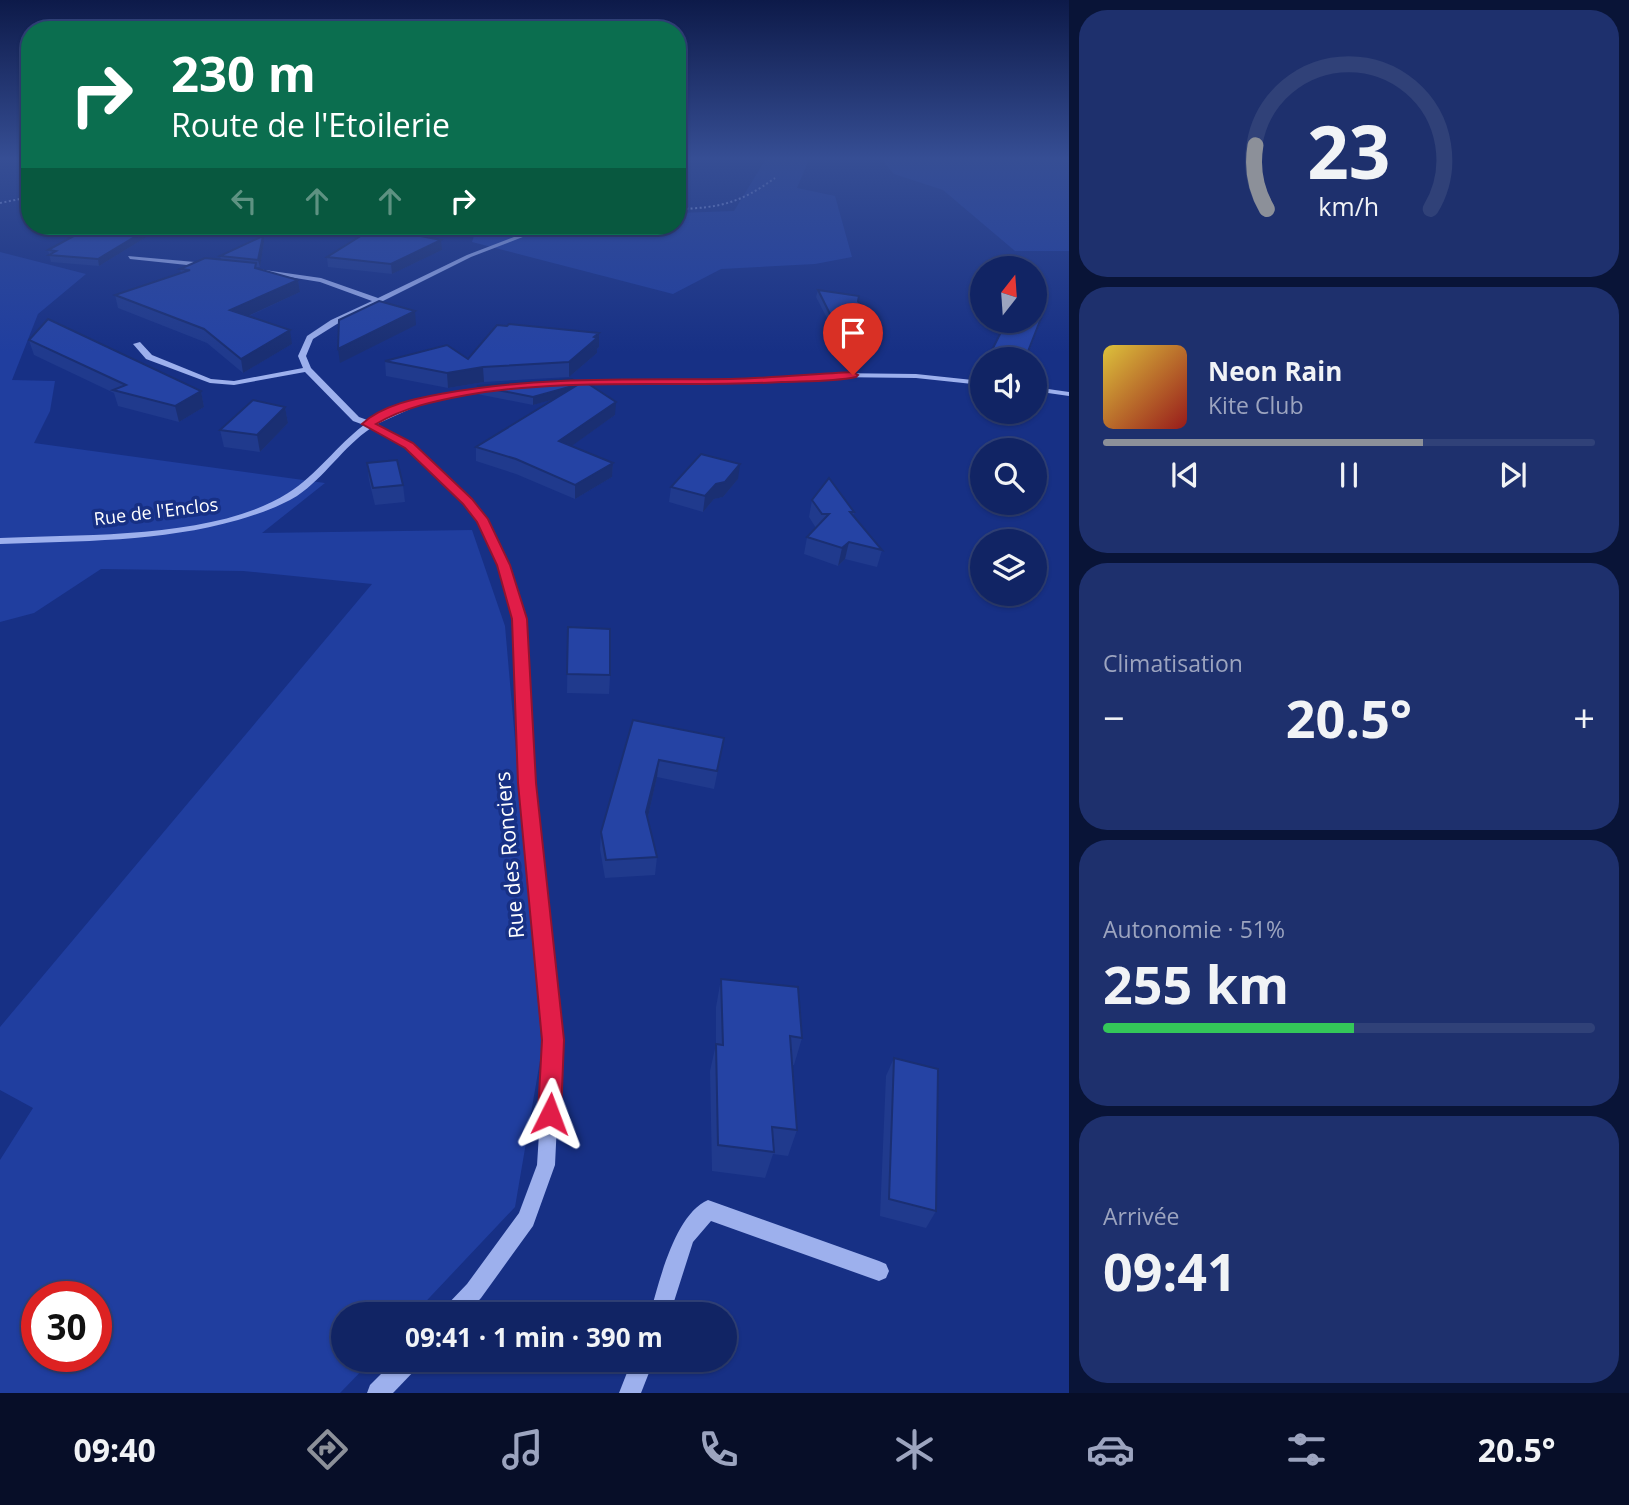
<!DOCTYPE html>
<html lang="fr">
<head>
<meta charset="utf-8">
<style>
  body { margin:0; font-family:"Open Sans",sans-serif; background:#1e306d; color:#f1f3f6; height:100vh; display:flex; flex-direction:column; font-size:26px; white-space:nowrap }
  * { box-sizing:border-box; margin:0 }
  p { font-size:23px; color:#9ca4bf }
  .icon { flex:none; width:38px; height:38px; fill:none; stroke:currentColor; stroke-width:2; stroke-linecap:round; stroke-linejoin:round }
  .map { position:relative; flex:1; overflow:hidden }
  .side { display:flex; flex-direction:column; gap:10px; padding:10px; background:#091437; width:560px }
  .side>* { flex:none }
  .hud { position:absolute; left:21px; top:21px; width:665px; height:214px; border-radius:28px; box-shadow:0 2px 5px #0004,0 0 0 2px #304178; background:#0b6e4f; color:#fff; overflow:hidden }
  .needle { width:46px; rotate:17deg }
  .fabs { position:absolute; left:970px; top:256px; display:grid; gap:14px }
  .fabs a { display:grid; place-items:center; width:77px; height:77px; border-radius:50%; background:#112464; box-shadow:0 2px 5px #0004,0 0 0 2px #304178; font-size:35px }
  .speed { position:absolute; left:21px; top:1281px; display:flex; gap:14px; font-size:35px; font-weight:700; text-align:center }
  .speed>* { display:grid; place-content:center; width:91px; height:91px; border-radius:50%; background:#112464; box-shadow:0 2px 5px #0004,0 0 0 2px #304178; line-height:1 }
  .speed .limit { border:10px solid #d22; background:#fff; color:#111 }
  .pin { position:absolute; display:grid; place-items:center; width:60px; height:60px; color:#fff; margin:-72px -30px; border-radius:50% 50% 50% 0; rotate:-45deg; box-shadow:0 0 7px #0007 }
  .pin .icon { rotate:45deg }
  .me { position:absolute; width:77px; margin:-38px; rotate:3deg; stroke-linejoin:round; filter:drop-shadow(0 0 5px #0008) }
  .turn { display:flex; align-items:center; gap:24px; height:147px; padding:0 35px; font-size:32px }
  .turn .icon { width:91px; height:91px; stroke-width:2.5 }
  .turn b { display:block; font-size:49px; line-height:60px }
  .lanes { display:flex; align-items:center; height:66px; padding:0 35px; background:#0003; justify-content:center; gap:35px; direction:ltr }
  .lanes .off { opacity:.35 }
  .big { font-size:52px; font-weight:700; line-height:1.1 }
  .side .card { flex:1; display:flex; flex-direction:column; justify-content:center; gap:10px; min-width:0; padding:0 24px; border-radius:28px; background:#1e306d }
  .side .dial { align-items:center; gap:0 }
  .dial svg { height:182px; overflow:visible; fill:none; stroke:#304178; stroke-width:7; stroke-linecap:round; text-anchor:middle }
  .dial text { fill:#f1f3f6; stroke:none }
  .song { display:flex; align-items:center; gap:21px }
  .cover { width:84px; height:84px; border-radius:10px; background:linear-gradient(135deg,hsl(50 70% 55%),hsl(0 70% 35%)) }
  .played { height:7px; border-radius:4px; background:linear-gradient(90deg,#8c9099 65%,#304178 65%) }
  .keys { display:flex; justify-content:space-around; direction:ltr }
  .heat { display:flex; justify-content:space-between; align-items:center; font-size:38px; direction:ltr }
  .charge { height:10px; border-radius:5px; background:linear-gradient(90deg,#34c759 51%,#304178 0) }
  .trip { position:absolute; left:331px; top:1302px; width:406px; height:70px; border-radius:35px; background:#112464; box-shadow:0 2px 5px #0004,0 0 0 2px #304178; font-weight:700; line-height:70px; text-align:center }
  .menu { display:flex; height:112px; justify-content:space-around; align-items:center; background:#070e28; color:#9ca4bf }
  .menu .icon { width:49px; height:49px }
  .menu .active { color:#8c9099 }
  .menu b { font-size:32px; color:#f1f3f6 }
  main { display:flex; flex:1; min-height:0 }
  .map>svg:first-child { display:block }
  .green { fill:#203e9f; fill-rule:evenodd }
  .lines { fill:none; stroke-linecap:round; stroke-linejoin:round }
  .path { stroke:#9db0ed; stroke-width:2; stroke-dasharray:2 2.5; stroke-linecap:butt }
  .minor { fill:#9db0ed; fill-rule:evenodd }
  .wall { fill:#203a8d }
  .shaded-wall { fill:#1a2f73 }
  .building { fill:#2543a4; stroke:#1a2f73; stroke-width:2 }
  .route { fill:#e11d48; stroke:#92132f; stroke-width:2 }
  .labels { text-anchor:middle; stroke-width:7; stroke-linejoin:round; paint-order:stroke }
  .far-street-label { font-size:18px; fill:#fff; stroke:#173085 }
  .street-label { font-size:21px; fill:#fff; stroke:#173085 }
</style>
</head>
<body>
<main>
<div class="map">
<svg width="1069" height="1393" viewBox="0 0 1069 1393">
  <rect width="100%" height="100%" fill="#173085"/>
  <g class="green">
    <polygon points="767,157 810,157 797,188 835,196 852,257 815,264 721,269 673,294 472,242 477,226 677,226 677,213 734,211"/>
    <polygon points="879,157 1069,157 1069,251 1015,251 943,190 894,174"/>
    <path d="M0,252L86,274L38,314L12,380L55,381L50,411L34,443L325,483L262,533L472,530L505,626L542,1049L515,1207L414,1314H343V1360H372L340,1393H0V1160L33,1108L0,1090V1027L372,584L243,571L101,569L34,613L0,622ZM37,1297H96V1356H37Z"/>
  </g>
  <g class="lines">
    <g class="path">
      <polyline points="0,203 30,197"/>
      <path d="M677,209C720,208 740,203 775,178"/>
    </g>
    <g class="minor">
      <path d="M543,226H551L471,257L337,324L313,339L306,356L311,368L359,417L370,421C407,398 450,392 492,386L496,388L419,405L377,424L412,443L471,500L486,520L508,565L525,619L534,783L561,1040L555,1165L533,1226L481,1298L466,1314H442L445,1307L467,1284L519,1213L537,1165L545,1040L520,783L513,619L498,565L478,522L465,504L406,447L371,428C343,447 325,477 297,496C279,507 258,514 238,520C161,542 79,541 0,544V538C85,534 216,539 288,493C317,475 337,445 364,425L353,421L305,372L234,385L210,383L146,359L133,344L140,342L152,355L211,379L234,381L303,368L298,356L307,336L331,320L372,301L320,282L252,271L249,269L250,268L321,278L378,298L467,255Z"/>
      <polygon points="128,256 206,263 209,265 206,267 130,259"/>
      <polygon points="832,373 916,374 982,381 982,385 916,378 832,377 731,384 559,384 555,382 559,380 731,380"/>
      <polygon points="1034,387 1069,392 1069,396 1034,391"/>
      <path d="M708,1200L879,1261L886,1264L889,1271L886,1278L879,1281L711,1221L693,1242L670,1314H650C659,1282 675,1214 708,1200Z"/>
      <polygon points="395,1360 420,1360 417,1368 393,1393 367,1393 370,1385"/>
      <polygon points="632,1360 654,1360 641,1393 619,1393"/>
    </g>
  </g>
  <g class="wall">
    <polygon points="146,230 148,236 99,266 51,262 48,250"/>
    <polygon points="264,242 260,267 256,267 256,268 298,280 300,292 249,316 292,344 243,373 207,343 118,308 115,295 181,273 180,269 221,259 220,256"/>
    <polygon points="442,250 392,274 328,267 327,257"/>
    <polygon points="818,290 858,301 874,328 873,336 840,336 838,339 816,297"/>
    <polygon points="1041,320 1026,359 989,359 991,352"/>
    <polygon points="599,333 599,347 597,349 597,353 569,377 484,382 448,388 386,376 385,361 468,359"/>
    <polygon points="29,340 201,391 204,407 179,422 118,406 114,393 34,355"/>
    <polygon points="572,379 615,415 571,446 613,463 612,477 575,499 516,474 476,461 476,447 554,399 533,405 477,394 477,386"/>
    <polygon points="285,407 288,423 260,452 224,447 220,430"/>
    <polygon points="367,463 403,485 405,502 375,505 369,480"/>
    <polygon points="738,479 723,497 714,499 703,512 669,502 671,487"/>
    <polygon points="812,500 854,512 853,516 882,550 877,567 845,559 838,566 804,554 807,537 816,528 809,517"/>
    <polygon points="568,627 610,675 609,694 567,693"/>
    <polygon points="633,720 721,755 714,789 657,777 648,817 657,857 655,875 605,878 600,849 601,832"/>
    <polygon points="721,979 802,1038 794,1065 792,1065 797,1130 788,1156 773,1154 765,1178 712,1171 710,1071 716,1044 716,1007"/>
    <polygon points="894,1058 936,1211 926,1228 880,1216 886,1076"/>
  </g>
  <g class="shaded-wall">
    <polygon points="146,230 148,236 99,266 98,259"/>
    <polygon points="263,236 264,242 260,267 258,260"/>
    <polygon points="441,240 442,250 392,274 391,264"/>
    <polygon points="298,280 300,292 233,323 230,310"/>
    <polygon points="415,311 416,325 340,363 338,349"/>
    <polygon points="290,330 292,344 243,373 241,359"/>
    <polygon points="599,333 599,347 597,349 597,353 569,377 569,362"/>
    <polygon points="483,367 484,382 448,388 447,373"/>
    <polygon points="580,384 580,392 533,405 533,397"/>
    <polygon points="201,391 204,407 179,422 175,406"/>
    <polygon points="616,402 615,415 559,455 559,441"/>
    <polygon points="285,407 288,423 260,452 257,435"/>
    <polygon points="613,463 612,477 575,499 575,485"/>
    <polygon points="740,464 738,479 723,497 714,499 703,512 705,496 716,484"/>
    <polygon points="849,542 845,559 838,566 842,548"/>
    <polygon points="659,760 657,777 645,830 646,812"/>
  </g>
  <g class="building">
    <polygon points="92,226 146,230 98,259 49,255 56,251 48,250"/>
    <polygon points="375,227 441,240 391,264 327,257"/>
    <polygon points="263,236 258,260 220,256"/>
    <polygon points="205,258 256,263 255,268 298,280 230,310 290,330 241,359 204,329 115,295 190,270 180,269"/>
    <polygon points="818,290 859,296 858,301 874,328 842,328 839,332"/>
    <polygon points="379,301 415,311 338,349 339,320"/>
    <polygon points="1034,307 1045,308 1025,359 991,352 1007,320 1034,320"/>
    <polygon points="48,319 201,391 175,406 113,390 126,385 29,340"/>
    <polygon points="509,324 599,333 594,337 597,338 569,362 483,367 447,373 385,361 447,345 468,359 497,325 507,326"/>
    <polygon points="572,379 580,384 533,397 477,386"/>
    <polygon points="584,381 616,402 559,441 613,463 575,485 516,459 476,447"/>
    <polygon points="253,400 285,407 257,435 220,430"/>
    <polygon points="701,454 740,464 725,482 716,484 705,496 671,487"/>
    <polygon points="397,460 403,485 373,488 367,463"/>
    <polygon points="829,478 854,512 850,512 882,550 849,542 842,548 807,537 829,514 822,514 812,500"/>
    <polygon points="568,627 610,629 610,675 567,674"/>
    <polygon points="633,720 724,738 717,771 659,760 646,812 657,857 606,860 601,832"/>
    <polygon points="721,979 798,987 802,1038 790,1036 797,1130 772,1127 774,1152 718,1145 716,1044 723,1045"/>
    <polygon points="894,1058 938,1069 936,1211 889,1199"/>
  </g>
  <linearGradient id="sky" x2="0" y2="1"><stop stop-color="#0d1a49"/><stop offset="0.45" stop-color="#364e94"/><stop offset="1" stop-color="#364e94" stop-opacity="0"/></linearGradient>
  <rect width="1069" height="352" fill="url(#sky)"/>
  <path class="route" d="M853,372L858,375L856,377C832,382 806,381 782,382C677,388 570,377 467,395C435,401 405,407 376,424L413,443L472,499L488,519L510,565L527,619L536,783L564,1040L561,1114L558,1122L550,1125L541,1122L538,1114L542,1040L518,783L512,619L497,565L477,522L463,504L405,448L362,424C383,404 419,398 446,393C541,376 634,380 730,379C771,378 812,374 853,372Z"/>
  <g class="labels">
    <g class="far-street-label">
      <text transform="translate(156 512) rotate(-7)" y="6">Rue de l'Enclos</text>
    </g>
    <g class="street-label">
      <text transform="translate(510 855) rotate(-95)" y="7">Rue des Ronciers</text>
    </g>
  </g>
</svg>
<div class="fabs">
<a><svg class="needle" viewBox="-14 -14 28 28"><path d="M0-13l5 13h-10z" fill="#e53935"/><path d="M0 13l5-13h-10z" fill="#9ca4bf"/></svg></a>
<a><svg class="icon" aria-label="sound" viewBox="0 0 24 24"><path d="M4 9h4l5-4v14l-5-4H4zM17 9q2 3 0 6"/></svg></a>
<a><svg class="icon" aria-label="search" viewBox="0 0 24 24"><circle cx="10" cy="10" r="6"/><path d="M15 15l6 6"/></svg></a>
<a><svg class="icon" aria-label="layers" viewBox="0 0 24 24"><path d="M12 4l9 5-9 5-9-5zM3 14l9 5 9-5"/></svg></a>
</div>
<div class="speed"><div class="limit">30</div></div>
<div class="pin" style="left:853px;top:375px;background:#d93025"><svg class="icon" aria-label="arrive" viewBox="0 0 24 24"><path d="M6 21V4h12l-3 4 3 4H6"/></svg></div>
<svg class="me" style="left:550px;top:1114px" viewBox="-20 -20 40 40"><path d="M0-17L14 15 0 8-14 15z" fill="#e11d48" stroke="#fff" stroke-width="4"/></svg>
<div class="trip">09:41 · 1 min · 390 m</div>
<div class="hud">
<div class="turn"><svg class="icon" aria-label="right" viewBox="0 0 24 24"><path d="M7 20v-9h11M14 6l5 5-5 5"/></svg><div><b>230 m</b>Route de l'Etoilerie</div></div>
<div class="lanes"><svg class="icon off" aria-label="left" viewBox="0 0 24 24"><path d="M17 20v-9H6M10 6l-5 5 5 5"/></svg><svg class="icon off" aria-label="ahead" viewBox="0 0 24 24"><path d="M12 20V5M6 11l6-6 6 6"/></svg><svg class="icon off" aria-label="ahead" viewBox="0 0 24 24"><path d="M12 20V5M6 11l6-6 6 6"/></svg><svg class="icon" aria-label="right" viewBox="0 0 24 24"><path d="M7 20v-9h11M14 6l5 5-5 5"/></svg></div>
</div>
</div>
<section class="side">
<div class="card dial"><svg viewBox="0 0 100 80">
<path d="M14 69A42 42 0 1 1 86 69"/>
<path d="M14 69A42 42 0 0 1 9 41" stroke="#8c9099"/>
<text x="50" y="56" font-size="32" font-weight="700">23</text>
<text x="50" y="72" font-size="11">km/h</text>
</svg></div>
<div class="card">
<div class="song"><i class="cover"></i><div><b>Neon Rain</b><p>Kite Club</p></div></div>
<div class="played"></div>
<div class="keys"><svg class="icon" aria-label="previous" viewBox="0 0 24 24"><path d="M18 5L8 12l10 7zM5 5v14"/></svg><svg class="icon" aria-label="pause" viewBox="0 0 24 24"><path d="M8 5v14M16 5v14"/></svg><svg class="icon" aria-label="next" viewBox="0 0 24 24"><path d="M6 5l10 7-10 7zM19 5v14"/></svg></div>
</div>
<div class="card"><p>Climatisation</p>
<div class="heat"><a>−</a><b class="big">20.5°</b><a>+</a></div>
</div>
<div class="card"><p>Autonomie · 51%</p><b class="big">255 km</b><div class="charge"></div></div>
<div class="card"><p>Arrivée</p><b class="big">09:41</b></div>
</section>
</main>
<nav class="menu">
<b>09:40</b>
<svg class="icon active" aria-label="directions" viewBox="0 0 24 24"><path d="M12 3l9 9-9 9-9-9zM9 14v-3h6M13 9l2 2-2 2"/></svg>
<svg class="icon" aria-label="music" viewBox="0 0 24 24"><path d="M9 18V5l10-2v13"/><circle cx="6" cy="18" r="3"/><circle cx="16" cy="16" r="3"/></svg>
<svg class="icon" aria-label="phone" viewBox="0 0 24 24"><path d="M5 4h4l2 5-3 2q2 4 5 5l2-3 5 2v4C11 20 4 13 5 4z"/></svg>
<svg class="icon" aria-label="climate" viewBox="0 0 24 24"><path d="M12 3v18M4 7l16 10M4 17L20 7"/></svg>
<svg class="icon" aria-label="car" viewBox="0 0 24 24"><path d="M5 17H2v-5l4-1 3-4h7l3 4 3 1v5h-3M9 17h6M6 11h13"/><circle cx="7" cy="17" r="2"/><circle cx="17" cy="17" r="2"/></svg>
<svg class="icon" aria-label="filters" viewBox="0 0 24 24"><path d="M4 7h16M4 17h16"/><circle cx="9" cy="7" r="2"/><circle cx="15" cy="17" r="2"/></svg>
<b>20.5°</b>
</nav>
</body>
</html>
